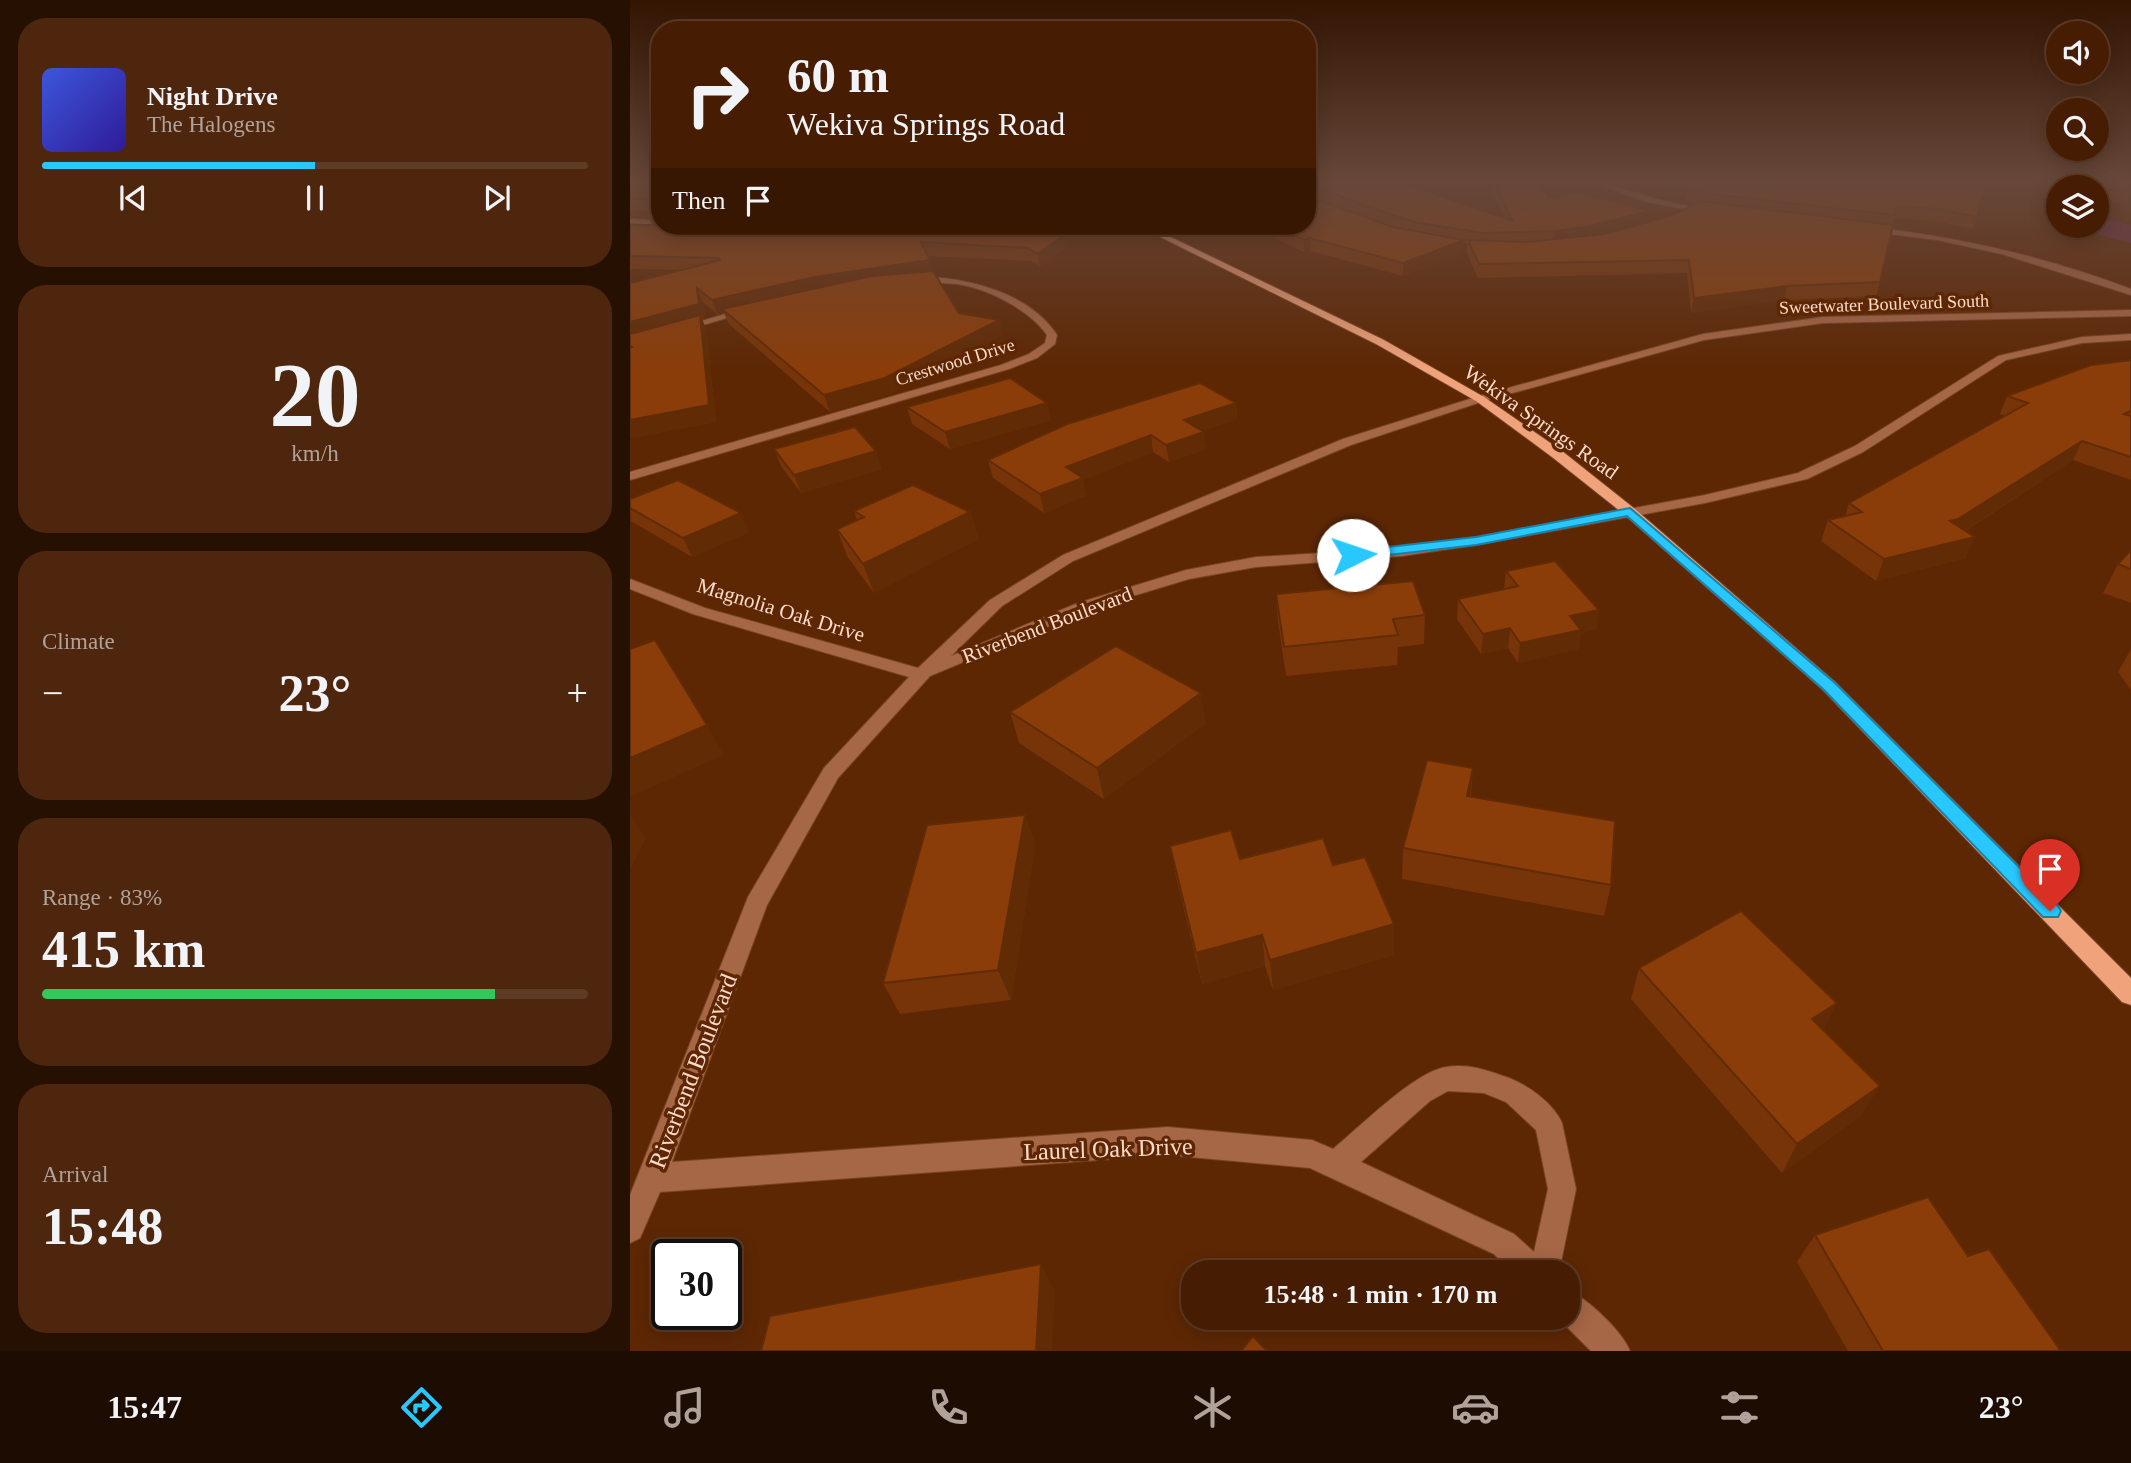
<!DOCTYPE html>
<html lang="en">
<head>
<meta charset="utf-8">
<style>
  body { margin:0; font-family:"Times New Roman",serif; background:#4d260d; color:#f1f3f6; height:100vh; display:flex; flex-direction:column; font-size:26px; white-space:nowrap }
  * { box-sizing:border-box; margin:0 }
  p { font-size:23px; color:#b0a29a }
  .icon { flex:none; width:38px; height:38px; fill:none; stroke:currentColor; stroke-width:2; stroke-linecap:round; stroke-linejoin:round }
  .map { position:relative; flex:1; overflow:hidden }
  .panel { display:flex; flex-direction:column; gap:18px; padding:18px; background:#261002; width:630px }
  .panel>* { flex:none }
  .guide { position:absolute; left:21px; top:21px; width:665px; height:214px; border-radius:28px; box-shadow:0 4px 18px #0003,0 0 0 2px #5e3b25; background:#461d03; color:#f1f3f6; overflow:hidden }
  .controls { position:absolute; left:1416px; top:21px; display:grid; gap:14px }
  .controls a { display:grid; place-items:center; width:63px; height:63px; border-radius:50%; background:#461d03; box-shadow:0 4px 18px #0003,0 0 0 2px #5e3b25; font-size:35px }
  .speed { position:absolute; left:21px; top:1239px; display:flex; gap:14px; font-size:35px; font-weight:700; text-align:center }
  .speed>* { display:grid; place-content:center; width:91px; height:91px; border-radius:50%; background:#461d03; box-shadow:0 4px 18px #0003,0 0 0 2px #5e3b25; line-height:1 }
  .speed .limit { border:4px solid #111; border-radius:10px; background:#fff; color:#111 }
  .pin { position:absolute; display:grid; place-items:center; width:60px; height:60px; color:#fff; margin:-72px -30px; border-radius:50% 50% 50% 0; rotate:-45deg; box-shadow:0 0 7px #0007 }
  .pin .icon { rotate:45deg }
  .me { position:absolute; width:77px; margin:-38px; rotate:86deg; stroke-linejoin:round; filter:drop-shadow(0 0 5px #0008) }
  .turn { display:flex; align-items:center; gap:24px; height:147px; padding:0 21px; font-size:32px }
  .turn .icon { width:91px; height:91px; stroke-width:2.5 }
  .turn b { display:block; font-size:49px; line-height:60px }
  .then { display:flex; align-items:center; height:66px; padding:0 21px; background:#0003; gap:14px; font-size:26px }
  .big { font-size:52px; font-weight:800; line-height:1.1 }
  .panel .card { flex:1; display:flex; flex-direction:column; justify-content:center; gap:10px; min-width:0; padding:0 24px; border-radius:28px; background:#4d260d }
  .panel .dial { align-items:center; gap:0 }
  .dial b { font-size:91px; line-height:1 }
  .song { display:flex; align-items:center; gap:21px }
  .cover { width:84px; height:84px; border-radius:10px; background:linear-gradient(135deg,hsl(230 70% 55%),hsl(250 70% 35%)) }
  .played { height:7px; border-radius:4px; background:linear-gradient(90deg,#28c8ff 50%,#5e3b25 50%) }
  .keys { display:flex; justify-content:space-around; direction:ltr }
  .heat { display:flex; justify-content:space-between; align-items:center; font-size:38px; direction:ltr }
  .charge { height:10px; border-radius:5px; background:linear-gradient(90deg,#34c759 83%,#5e3b25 0) }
  .trip { position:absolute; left:551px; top:1260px; width:399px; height:70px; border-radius:28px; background:#461d03; box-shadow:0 4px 18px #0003,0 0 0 2px #5e3b25; font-weight:800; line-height:70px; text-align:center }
  .dock { display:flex; height:112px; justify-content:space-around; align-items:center; background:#1c0c01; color:#b0a29a }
  .dock .icon { width:49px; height:49px }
  .dock .current { color:#28c8ff }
  .dock b { font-size:32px; color:#f1f3f6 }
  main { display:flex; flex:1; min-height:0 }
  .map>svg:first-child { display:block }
  .green { fill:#692a4e }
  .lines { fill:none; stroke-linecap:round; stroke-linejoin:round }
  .minor-casing { stroke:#774424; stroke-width:2 }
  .major-casing { stroke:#774424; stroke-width:2 }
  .minor { fill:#a66746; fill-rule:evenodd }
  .major { fill:#f0a37b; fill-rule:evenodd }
  .wall { fill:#773408 }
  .shaded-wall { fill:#612b06 }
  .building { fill:#8a3d09; stroke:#612b06; stroke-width:2 }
  .route { fill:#28c8ff; stroke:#1a82a6; stroke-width:2 }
  .labels { text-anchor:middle; stroke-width:7; stroke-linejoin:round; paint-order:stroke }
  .far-street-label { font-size:18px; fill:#fddac9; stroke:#5d2704 }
  .street-label { font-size:21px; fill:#fddac9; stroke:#5d2704 }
  .near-street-label { font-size:24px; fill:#fddac9; stroke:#5d2704 }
</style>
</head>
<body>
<main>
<section class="panel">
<div class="card">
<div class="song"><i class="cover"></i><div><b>Night Drive</b><p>The Halogens</p></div></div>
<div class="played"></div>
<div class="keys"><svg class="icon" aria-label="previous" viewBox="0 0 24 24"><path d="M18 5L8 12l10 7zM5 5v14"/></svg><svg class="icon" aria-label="pause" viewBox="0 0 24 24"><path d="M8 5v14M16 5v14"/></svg><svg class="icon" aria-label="next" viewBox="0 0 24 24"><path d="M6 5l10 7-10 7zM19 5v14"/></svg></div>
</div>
<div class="card dial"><b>20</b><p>km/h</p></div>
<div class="card"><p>Climate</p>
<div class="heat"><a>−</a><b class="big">23°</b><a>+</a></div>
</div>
<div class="card"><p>Range · 83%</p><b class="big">415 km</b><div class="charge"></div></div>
<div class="card"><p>Arrival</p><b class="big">15:48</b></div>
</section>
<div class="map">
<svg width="1501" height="1351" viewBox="0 0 1501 1351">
  <rect width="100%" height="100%" fill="#5d2704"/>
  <g class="green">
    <polygon points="994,180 1215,180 1155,190 1070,190"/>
    <polygon points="1467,216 1501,225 1501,243 1437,226 1466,226"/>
  </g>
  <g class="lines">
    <defs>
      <g id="minor">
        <polygon points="971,182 1022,198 1084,212 1080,214 1017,202 969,185"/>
        <polygon points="0,219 30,221 30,225 0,223"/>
        <path d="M1240,227C1330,237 1416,257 1501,289V295L1372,254L1307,240L1237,231Z"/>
        <path d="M286,277C334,276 399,292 427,335L425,344L407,358L379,369L0,480V472L371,365L399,354L415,343L417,335C400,310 357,288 327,284C312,282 297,284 283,282Z"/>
        <polygon points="115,308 123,310 50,332 45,329"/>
        <path d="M1501,310V316L1193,323L1074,340L854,401L721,445L443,561L372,606L321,656L448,603L556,570L626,557L772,548L846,537L1075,495L1168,473L1225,446L1368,356L1452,337L1501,334V340L1452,343L1376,360L1233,452L1177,479L1075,503L846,545L772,556L626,567L559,579L460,609L300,676L208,778L137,905L42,1162L538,1127L682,1140L703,1149C729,1128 784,1072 816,1067C838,1063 860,1071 879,1078C899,1086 923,1103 932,1123L946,1189L929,1272H882L864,1254L680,1168L538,1155L30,1192L10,1238L0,1243V1195L118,897L194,768L279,677L63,614L0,589V579L75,608L288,668L360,600L433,555L713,439L846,397L1073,334L1193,317ZM818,1091L854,1093L876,1102L906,1130L918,1189L904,1252L884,1234L731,1162L800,1101Z"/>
        <path d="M938,1290C958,1299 992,1331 1000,1351H961L928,1318H938Z"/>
      </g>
      <polygon id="major" points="508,226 518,226 754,340 854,397 932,451 1005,509 1205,682 1501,978 1501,1005 1492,1002 1193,690 995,515 922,457 846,401 746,344"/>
    </defs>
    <use href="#minor" class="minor-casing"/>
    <use href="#major" class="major-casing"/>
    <use href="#minor" class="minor"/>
    <use href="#major" class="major"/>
  </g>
  <g class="wall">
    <polygon points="0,180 30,180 30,226 435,234 437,247 410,267 401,261 298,256 303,271 329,313 369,320 373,335 260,394 200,412 98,323 94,313 88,315 73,302 75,318 72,319 76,329 86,422 0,438 0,283 51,270 0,269 0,225 22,225 18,216 29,211 0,211"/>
    <polygon points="677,180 875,218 859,184 859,180 907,180 919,198 1018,222 1043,215 1067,203 1055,200 1057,188 1152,189 1172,180 1501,180 1501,194 1496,205 1466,199 1466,187 1428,187 1428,193 1356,180 1347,217 1343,229 1306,221 1264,218 1250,282 1246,296 1154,300 1061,313 1057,273 848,278 837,253 837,243 833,242 833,253 773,276 681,251 674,252 618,226 677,226"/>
    <polygon points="1501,360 1501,480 1443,460 1335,531 1336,558 1246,581 1191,541 1198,520 1215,516 1219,503 1375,416 1370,414 1377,396"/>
    <polygon points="606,403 607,419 573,431 576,449 539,462 523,452 453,480 456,496 414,513 363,478 358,460"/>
    <polygon points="277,407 421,420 320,449 282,424"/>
    <polygon points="144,449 252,469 171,493 151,466"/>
    <polygon points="0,499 119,532 62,557 1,521"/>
    <polygon points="224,511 340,512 348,539 244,593 217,556 207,529 227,520"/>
    <polygon points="1501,550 1501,603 1473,593 1488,564"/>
    <polygon points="876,571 969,610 966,629 951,633 948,649 888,663 878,648 851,654 827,619 828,599 874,589"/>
    <polygon points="646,594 795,615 794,644 768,647 767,665 656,676 648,622"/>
    <polygon points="1501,649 1501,690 1488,672"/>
    <polygon points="380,712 576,723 474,799 389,743"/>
    <polygon points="843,768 841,796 981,885 974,916 772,879 773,848"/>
    <polygon points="395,815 405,845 381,1000 270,1014 253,983"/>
    <polygon points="540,846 610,859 703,865 764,955 643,990 635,966 572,984 546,877"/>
    <polygon points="1009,968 1232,1115 1152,1173 1001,999"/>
    <polygon points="1185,1235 1338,1256 1431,1351 1218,1351 1167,1262"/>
  </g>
  <g class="shaded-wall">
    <polygon points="1020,211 1018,223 959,238 923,244 925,231"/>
    <polygon points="435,234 437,247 410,267 408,254"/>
    <polygon points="680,238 681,251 674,252 674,240"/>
    <polygon points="834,240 833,253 773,276 773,263"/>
    <polygon points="300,260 304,274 92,309 94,313 88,315 82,300 185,277"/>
    <polygon points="1157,286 1154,300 1061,313 1064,298"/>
    <polygon points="67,288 73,302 75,318 72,319 76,329 86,422 0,438 0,420 79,405 0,339 0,322"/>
    <polygon points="369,320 373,335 260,394 200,412 194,395"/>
    <polygon points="417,403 421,420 320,449 315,432"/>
    <polygon points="606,403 607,419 557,437 554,420"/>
    <polygon points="574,432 576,449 539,462 536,445"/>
    <polygon points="521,435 523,452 453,480 456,496 414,513 410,494 436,467"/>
    <polygon points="1452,441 1443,460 1320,540 1320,521"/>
    <polygon points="246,451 252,469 171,493 164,475"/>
    <polygon points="340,512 348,539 244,593 233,564"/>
    <polygon points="111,513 119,532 62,557 53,538"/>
    <polygon points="1345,537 1336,558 1246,581 1254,559"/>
    <polygon points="969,610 966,629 951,633 948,649 888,663 890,643 940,616"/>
    <polygon points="880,628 878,648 851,654 853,634"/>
    <polygon points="571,693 576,723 474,799 467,768"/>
    <polygon points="77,725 94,755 2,796 0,794 0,758"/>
    <polygon points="843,768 840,798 837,796"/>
    <polygon points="0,815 16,838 0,870"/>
    <polygon points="395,815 405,845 381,1000 368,970"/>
    <polygon points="764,924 764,955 643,990 640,960"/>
    <polygon points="632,935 635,966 572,984 566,953"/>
    <polygon points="1207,1003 1192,1034 1182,1019"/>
    <polygon points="1250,1086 1232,1115 1152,1173 1167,1144"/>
    <polygon points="411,1264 425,1291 422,1351 406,1351"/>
  </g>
  <g class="building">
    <rect x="0" y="180" width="30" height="19"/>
    <polygon points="677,180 744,180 757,184 769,182 883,221 863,180 907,180 919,198 949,192 1020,211 960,226 925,231 853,233 784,222 677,185"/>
    <polygon points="1170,180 1356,180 1347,217 1310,209 1267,206 1265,215 1081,194 1057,188 1063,181 1152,189"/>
    <polygon points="1420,180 1501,180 1501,193 1466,187"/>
    <polygon points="677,196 763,227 834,240 773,263 680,238 674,240 643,226 677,226"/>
    <polygon points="1070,201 1263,225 1250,282 1157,286 1064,298 1059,260 849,264 838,240 897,242 974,234 1043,215"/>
    <polygon points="30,211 30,215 18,216"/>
    <polygon points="0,225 423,226 435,234 408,254 398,248 291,242 300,260 185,277 82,300 67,288 69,304 0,322 0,283 90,260 89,258 0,256"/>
    <polygon points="303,271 329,313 369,320 255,378 194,395 92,309 242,276"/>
    <polygon points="70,315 79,405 0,420 0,348 2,347 0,346 0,334"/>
    <polygon points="1501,360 1501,411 1494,414 1501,416 1501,457 1452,441 1328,519 1320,521 1345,537 1254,559 1198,520 1232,512 1219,503 1398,403 1377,396 1461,365"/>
    <polygon points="380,378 417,403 315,432 277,407"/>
    <polygon points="570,383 606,403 554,420 574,432 536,445 521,435 436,467 453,478 410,494 358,460 437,424"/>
    <polygon points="225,427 246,451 164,475 144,449"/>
    <polygon points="48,480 111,513 53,538 0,508 0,499"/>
    <polygon points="283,485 340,512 233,564 207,529 234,517 224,511"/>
    <polygon points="1501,550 1501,569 1488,564"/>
    <polygon points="925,561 969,610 940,616 951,630 890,643 880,628 853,634 828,599 888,586 876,571"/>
    <polygon points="783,581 795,615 763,619 768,635 654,647 646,594"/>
    <polygon points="25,640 77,725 0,758 0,649"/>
    <polygon points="486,646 571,693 467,768 380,712"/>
    <polygon points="797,760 843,768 837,796 985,821 981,885 773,848"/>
    <polygon points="395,815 368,970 253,983 297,825"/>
    <polygon points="601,830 610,859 693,838 703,865 735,857 764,924 640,960 632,935 566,953 540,846"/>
    <polygon points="1111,911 1207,1003 1182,1019 1250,1086 1167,1144 1009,968"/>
    <polygon points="1298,1197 1338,1256 1359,1249 1431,1351 1253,1351 1185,1235"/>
    <polygon points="411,1264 406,1351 131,1351 140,1316"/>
    <polygon points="623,1336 637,1351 611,1351"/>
  </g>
  <linearGradient id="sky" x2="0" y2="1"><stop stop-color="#331502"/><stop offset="0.49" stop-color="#67473a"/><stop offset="1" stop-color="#67473a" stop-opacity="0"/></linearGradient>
  <rect width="1501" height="369" fill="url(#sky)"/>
  <polygon class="route" points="1000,508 1205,683 1428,906 1431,911 1428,917 1413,917 1194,690 997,516 846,545 723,559 717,555 723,551 846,537"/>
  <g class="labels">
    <g class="far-street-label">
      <text transform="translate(1254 304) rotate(-2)" y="6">Sweetwater Boulevard South</text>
      <text transform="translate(325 362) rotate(-17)" y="6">Crestwood Drive</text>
    </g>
    <g class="street-label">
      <text transform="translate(911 422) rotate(35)" y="7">Wekiva Springs Road</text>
      <text transform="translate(151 610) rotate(17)" y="7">Magnolia Oak Drive</text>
      <text transform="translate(417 625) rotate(-21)" y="7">Riverbend Boulevard</text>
    </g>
    <g class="near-street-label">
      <text transform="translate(63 1071) rotate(-69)" y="8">Riverbend Boulevard</text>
      <text transform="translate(478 1149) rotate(-2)" y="8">Laurel Oak Drive</text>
    </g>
  </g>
</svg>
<div class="controls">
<a><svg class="icon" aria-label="sound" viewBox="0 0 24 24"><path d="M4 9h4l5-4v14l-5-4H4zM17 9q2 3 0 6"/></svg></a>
<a><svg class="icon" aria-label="search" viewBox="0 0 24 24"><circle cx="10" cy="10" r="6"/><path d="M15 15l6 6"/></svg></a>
<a><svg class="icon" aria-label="layers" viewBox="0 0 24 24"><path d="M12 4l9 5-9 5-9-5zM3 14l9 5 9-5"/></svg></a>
</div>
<div class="speed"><div class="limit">30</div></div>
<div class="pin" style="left:1420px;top:911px;background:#d93025"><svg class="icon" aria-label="arrive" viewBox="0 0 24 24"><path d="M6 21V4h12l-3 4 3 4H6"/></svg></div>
<svg class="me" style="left:723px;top:555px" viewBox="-20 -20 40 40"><circle r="19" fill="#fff"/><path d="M0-13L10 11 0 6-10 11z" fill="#28c8ff"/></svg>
<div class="trip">15:48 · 1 min · 170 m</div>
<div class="guide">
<div class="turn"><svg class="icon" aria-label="right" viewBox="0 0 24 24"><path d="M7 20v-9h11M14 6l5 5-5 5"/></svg><div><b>60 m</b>Wekiva Springs Road</div></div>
<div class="then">Then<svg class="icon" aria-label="arrive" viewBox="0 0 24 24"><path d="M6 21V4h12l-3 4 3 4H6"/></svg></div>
</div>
</div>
</main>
<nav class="dock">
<b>15:47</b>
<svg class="icon current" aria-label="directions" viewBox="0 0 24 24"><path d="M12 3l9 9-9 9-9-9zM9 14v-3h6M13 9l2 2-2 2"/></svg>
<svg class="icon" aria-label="music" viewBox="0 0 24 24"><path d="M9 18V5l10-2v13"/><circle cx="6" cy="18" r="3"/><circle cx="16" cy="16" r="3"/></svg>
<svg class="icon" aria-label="phone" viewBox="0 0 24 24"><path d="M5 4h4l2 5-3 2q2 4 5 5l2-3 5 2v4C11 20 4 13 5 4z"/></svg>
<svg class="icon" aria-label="climate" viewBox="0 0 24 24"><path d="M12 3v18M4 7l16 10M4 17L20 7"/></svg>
<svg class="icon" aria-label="car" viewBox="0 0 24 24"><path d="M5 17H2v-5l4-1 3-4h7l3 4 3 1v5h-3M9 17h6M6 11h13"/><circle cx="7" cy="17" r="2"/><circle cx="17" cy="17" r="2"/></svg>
<svg class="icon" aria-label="filters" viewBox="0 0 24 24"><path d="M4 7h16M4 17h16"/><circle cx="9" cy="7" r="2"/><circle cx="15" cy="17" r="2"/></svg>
<b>23°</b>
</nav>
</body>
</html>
